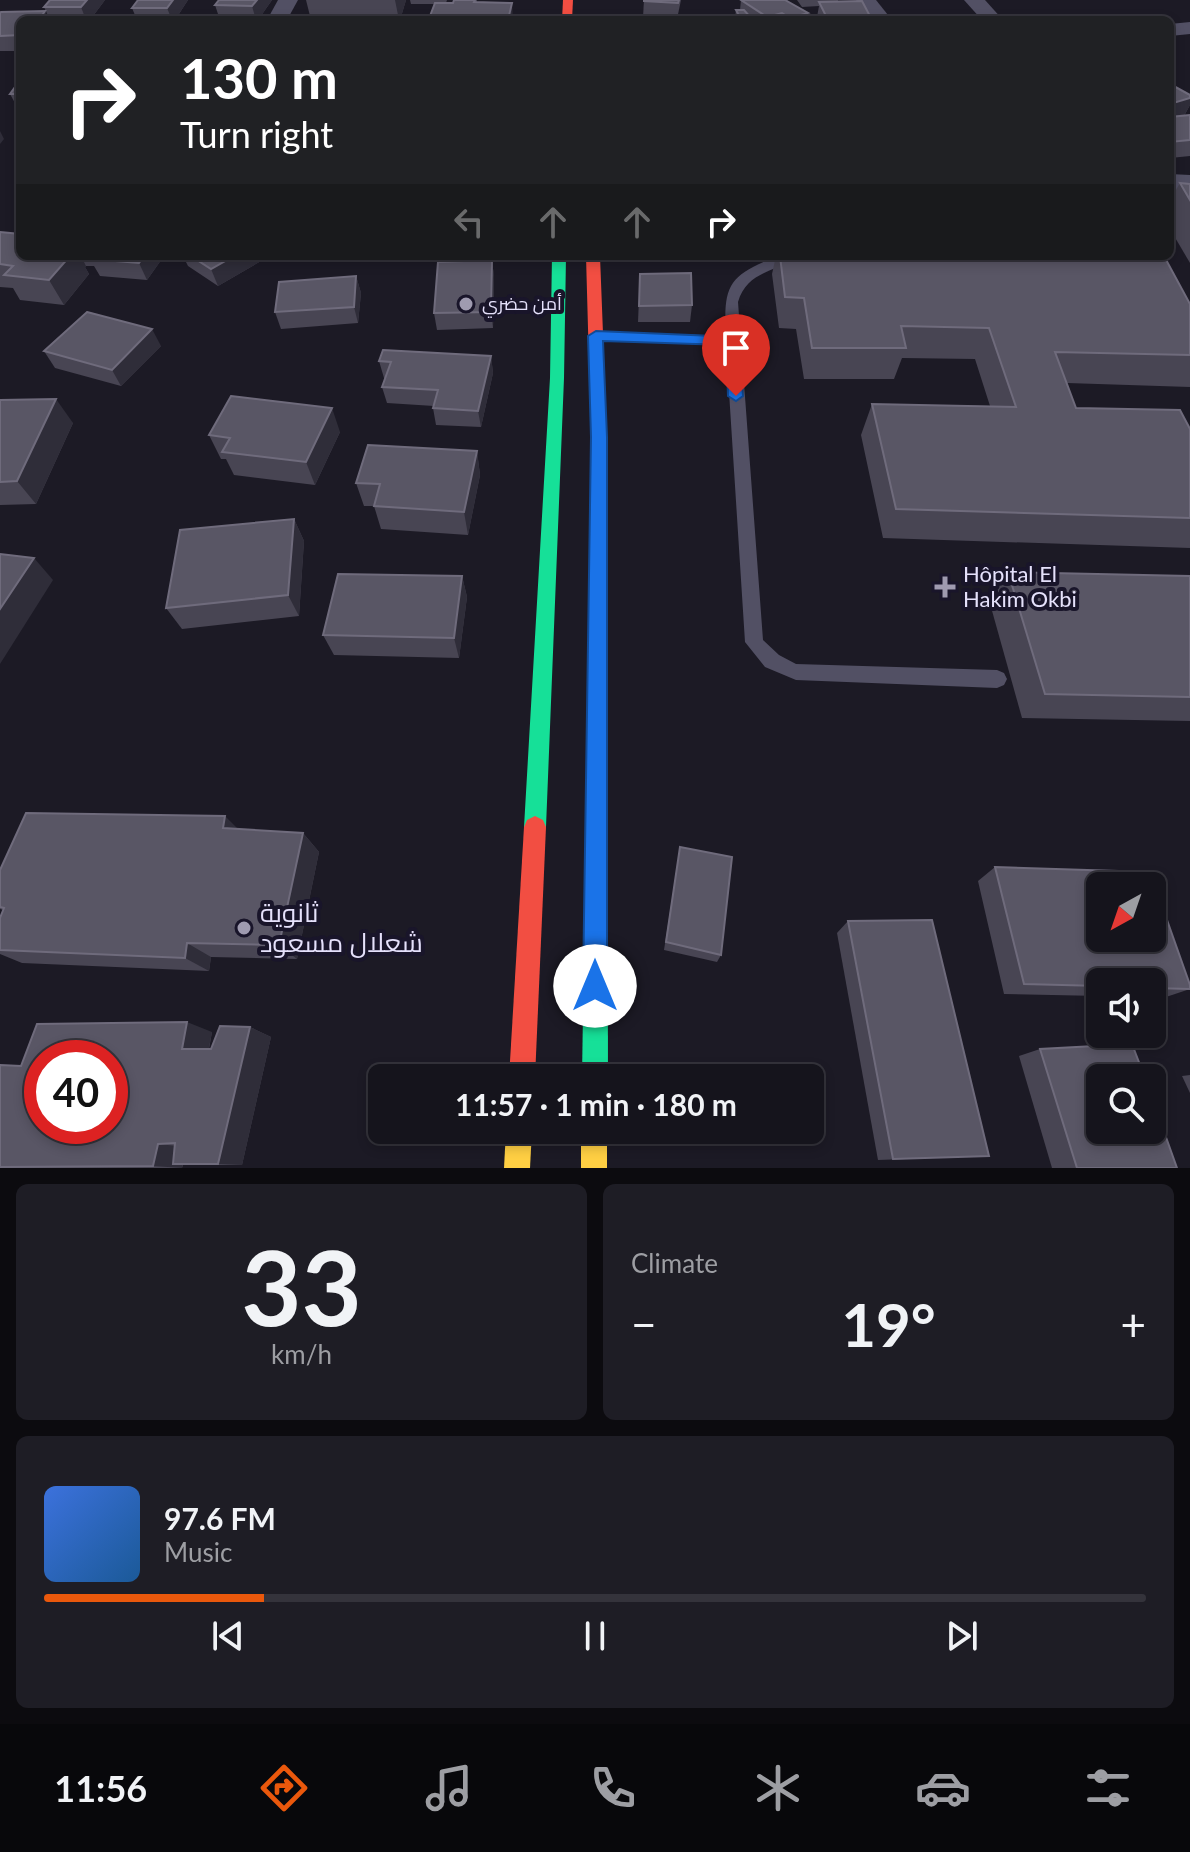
<!DOCTYPE html>
<html lang="en">
<head>
<meta charset="utf-8">
<style>
  body { margin:0; font-family:Lato,Cairo,sans-serif; background:#1e1d25; color:#f1f3f6; height:100vh; display:flex; flex-direction:column; font-size:30px; white-space:nowrap }
  * { box-sizing:border-box; margin:0 }
  p { font-size:26px; color:#9d9ea3 }
  .icon { flex:none; width:44px; height:44px; fill:none; stroke:currentColor; stroke-width:2; stroke-linecap:round; stroke-linejoin:round }
  .map { position:relative; height:1168px; overflow:hidden }
  .side { display:flex; flex-direction:column; gap:16px; padding:16px; background:#0c0b0f; flex:1 }
  .side>* { flex:none }
  .top-card { position:absolute; left:16px; top:16px; width:1158px; height:244px; border-radius:12px; box-shadow:0 4px 12px #0003,0 0 0 2px #34333b; background:#202124; color:#fff; overflow:hidden }
  .needle { width:52px; rotate:220deg }
  .tools { position:absolute; left:1086px; top:872px; display:grid; gap:16px }
  .tools a { display:grid; place-items:center; width:80px; height:80px; border-radius:12px; background:#15141c; box-shadow:0 4px 12px #0003,0 0 0 2px #34333b; font-size:40px }
  .speed { position:absolute; left:24px; top:1040px; display:flex; gap:16px; font-size:40px; font-weight:700; text-align:center }
  .speed>* { display:grid; place-content:center; width:104px; height:104px; border-radius:50%; background:#15141c; box-shadow:0 4px 12px #0003,0 0 0 2px #34333b; line-height:1 }
  .speed .limit { border:12px solid #d22; background:#fff; color:#111 }
  .pin { position:absolute; display:grid; place-items:center; width:68px; height:68px; color:#fff; margin:-82px -34px; border-radius:50% 50% 50% 0; rotate:-45deg; box-shadow:0 0 8px #0007 }
  .pin .icon { rotate:45deg }
  .me { position:absolute; width:88px; margin:-44px; rotate:0deg; stroke-linejoin:round; filter:drop-shadow(0 0 6px #0008) }
  .turn { display:flex; align-items:center; gap:28px; height:168px; padding:0 32px; font-size:36px }
  .turn .icon { width:104px; height:104px; stroke-width:2.5 }
  .turn b { display:block; font-size:56px; line-height:68px }
  .lanes { display:flex; align-items:center; height:76px; padding:0 32px; background:#0003; justify-content:center; gap:40px; direction:ltr }
  .lanes .off { opacity:.35 }
  .big { font-size:60px; font-weight:700; line-height:1.1 }
  .side .tile { flex:1; display:flex; flex-direction:column; justify-content:center; gap:12px; min-width:0; padding:0 28px; border-radius:12px; background:#1e1d25 }
  .side .dial { align-items:center; gap:0 }
  .dial b { font-size:104px; line-height:1 }
  .song { display:flex; align-items:center; gap:24px }
  .cover { width:96px; height:96px; border-radius:12px; background:linear-gradient(135deg,hsl(220 70% 55%),hsl(210 70% 35%)) }
  .played { height:8px; border-radius:4px; background:linear-gradient(90deg,#ea580c 20%,#34333b 20%) }
  .keys { display:flex; justify-content:space-around; direction:ltr }
  .heat { display:flex; justify-content:space-between; align-items:center; font-size:44px; direction:ltr }
  .side .tiles { flex:1; display:grid; gap:16px; grid-template-columns:1fr 1fr }
  .tile:last-child { grid-column:span 2 }
  .trip { position:absolute; left:368px; top:1064px; width:456px; height:80px; border-radius:12px; background:#15141c; box-shadow:0 4px 12px #0003,0 0 0 2px #34333b; font-weight:700; line-height:80px; text-align:center }
  .menu { display:flex; height:128px; justify-content:space-around; align-items:center; background:#08080b; color:#9d9ea3 }
  .menu .icon { width:56px; height:56px }
  .menu .active { color:#ea580c }
  .menu b { font-size:36px; color:#f1f3f6 }
  .map>svg:first-child { display:block }
  .lines { fill:none; stroke-linecap:round; stroke-linejoin:round }
  .lane { fill:#525064; fill-rule:evenodd }
  .street { fill:#525064; fill-rule:evenodd }
  .fast { fill:#16e098; fill-rule:evenodd }
  .slow { fill:#ffcf43; fill-rule:evenodd }
  .jam { fill:#f24e42; fill-rule:evenodd }
  .wall { fill:#484553 }
  .shaded-wall { fill:#2f2d39 }
  .building { fill:#595665; stroke:#6f6b7c; stroke-width:2; fill-rule:evenodd }
  .route { fill:#1a73e8; stroke:#114b97; stroke-width:2 }
  .poi-dot { fill:#9f9bb0; stroke:#19152a; stroke-width:3 }
  .labels { text-anchor:middle; stroke-width:8; stroke-linejoin:round; paint-order:stroke }
  .far-poi-label { font-size:18px; fill:#e5e1fb; stroke:#19152a; text-anchor:start }
  .poi-label { font-size:22px; fill:#e5e1fb; stroke:#19152a; text-anchor:start }
  .near-poi-label { font-size:26px; fill:#e5e1fb; stroke:#19152a; text-anchor:start }
</style>
</head>
<body>
<div class="map">
<svg width="1190" height="1168" viewBox="0 0 1190 1168">
  <rect width="100%" height="100%" fill="#1c1a25"/>
  <g class="lines">
    <path class="lane" d="M778,256H797C775,273 747,271 738,302L763,640L779,655L796,664L997,670L1004,673L1007,679L1004,685L997,688L796,680L765,667L745,642L726,345L596,341L589,336L596,331L726,336C723,284 729,275 778,256Z"/>
    <g class="street">
      <polygon points="278,0 298,0 287,20 267,20"/>
      <polygon points="856,0 876,0 892,20 871,20"/>
      <polygon points="964,0 985,0 1003,20 982,20"/>
      <polygon points="1190,22 1190,34 1170,36 1170,24"/>
      <polygon points="1170,174 1190,175 1190,191 1170,190"/>
    </g>
    <g class="fast">
      <polygon points="552,256 566,256 564,378 546,827 543,834 535,838 527,834 524,827 550,378"/>
      <polygon points="598,603 605,606 607,611 608,1078 582,1078 589,611 591,606"/>
    </g>
    <g class="slow">
      <polygon points="506,1130 532,1130 530,1168 504,1168"/>
      <rect x="581" y="1130" width="26" height="38"/>
    </g>
    <g class="jam">
      <polygon points="563,0 573,0 572,20 562,20"/>
      <polygon points="586,256 600,256 607,437 607,611 605,616 598,619 591,616 589,611 591,437"/>
      <polygon points="535,816 543,820 546,827 535,1078 509,1078 524,827 527,820"/>
    </g>
  </g>
  <g class="wall">
    <polygon points="105,0 90,20 50,20 44,7"/>
    <polygon points="138,0 188,0 175,20 137,20 132,8"/>
    <polygon points="272,0 258,20 220,20 215,5"/>
    <polygon points="306,0 406,0 400,20 311,20"/>
    <polygon points="410,0 447,0 446,3 453,3 454,0 477,0 477,3 513,20 430,20 430,16 434,4 411,4"/>
    <polygon points="644,0 681,0 677,19 643,17"/>
    <polygon points="741,0 787,0 807,20 736,20 735,18 736,10 740,10"/>
    <polygon points="797,0 838,0 838,1 872,20 818,20 817,17 819,6 802,7"/>
    <polygon points="45,11 49,20 20,20 20,51 0,51 0,13"/>
    <polygon points="20,80 20,112 10,94"/>
    <polygon points="1170,84 1190,95 1190,105 1184,116 1190,115 1190,156 1170,158"/>
    <polygon points="1180,183 1190,184 1190,263 1170,229 1170,200"/>
    <polygon points="0,232 20,256 164,256 147,280 100,276 94,266 86,266 85,267 89,274 64,305 20,300 13,288 0,287"/>
    <polygon points="183,256 260,256 261,261 218,286 188,266"/>
    <polygon points="776,256 1164,256 1190,304 1190,387 1067,383 1076,408 1190,429 1190,548 883,538 861,435 872,404 990,406 975,359 902,358 894,379 804,379 796,329 779,328 772,274"/>
    <polygon points="492,260 494,277 493,328 437,330 434,313"/>
    <polygon points="640,274 692,305 690,322 638,322"/>
    <polygon points="356,276 361,293 358,323 281,329 275,312"/>
    <polygon points="161,346 121,386 55,368 44,351"/>
    <polygon points="491,356 493,373 481,427 436,425 433,408 434,406 387,403 382,387 385,378 384,378 379,361"/>
    <polygon points="0,400 73,423 36,504 0,505"/>
    <polygon points="340,432 315,485 234,475 226,459 221,459 209,435"/>
    <polygon points="477,451 480,475 468,535 381,529 374,506 364,506 356,483"/>
    <polygon points="294,519 304,541 299,616 182,629 166,608"/>
    <polygon points="1008,572 1190,576 1190,721 1022,718 989,600"/>
    <polygon points="462,576 467,597 459,658 334,655 323,635"/>
    <polygon points="237,829 303,833 319,852 297,959 211,957 209,971 22,963 0,954 0,918 3,910 0,909 0,870"/>
    <polygon points="680,847 721,955 717,962 664,950"/>
    <polygon points="995,867 1190,989 1163,998 1152,998 1152,982 1100,982 1100,996 1004,994 978,881"/>
    <polygon points="848,921 989,1156 878,1160 837,933"/>
    <polygon points="250,1027 271,1037 242,1165 183,1165 182,1168 0,1168 21,1066 212,1032 209,1049 211,1049"/>
    <polygon points="1040,1049 1177,1168 1052,1168 1019,1056"/>
    <polygon points="1190,1075 1190,1093 1182,1076"/>
  </g>
  <g class="shaded-wall">
    <polygon points="87,0 105,0 90,20 86,20 81,7"/>
    <polygon points="173,0 188,0 175,20 172,20 167,8"/>
    <polygon points="257,0 272,0 258,20 256,20 252,6"/>
    <polygon points="395,0 406,0 400,20 399,20"/>
    <polygon points="512,3 513,20 508,20"/>
    <polygon points="45,11 49,20 39,20"/>
    <polygon points="782,13 781,20 766,20 767,17"/>
    <polygon points="808,13 807,20 789,20 790,18"/>
    <polygon points="1190,98 1190,105 1181,121 1170,124 1170,104"/>
    <polygon points="0,131 4,139 0,144"/>
    <polygon points="70,256 81,256 86,266 85,267 89,274 64,305 49,280"/>
    <polygon points="144,256 164,256 147,280 139,263"/>
    <polygon points="234,256 260,256 261,261 218,286 211,269"/>
    <polygon points="492,260 494,277 493,328 491,312"/>
    <polygon points="356,276 361,293 358,323 354,307"/>
    <polygon points="152,329 161,346 121,386 112,370"/>
    <polygon points="491,356 493,373 481,427 478,411"/>
    <polygon points="56,399 73,423 36,504 17,481"/>
    <polygon points="332,408 340,432 315,485 306,462"/>
    <polygon points="477,451 480,475 468,535 464,512"/>
    <polygon points="294,519 304,541 299,616 288,595"/>
    <polygon points="34,558 53,580 0,664 0,609"/>
    <polygon points="462,576 467,597 459,658 454,638"/>
    <polygon points="225,816 245,836 223,828"/>
    <polygon points="303,833 319,852 297,959 279,945"/>
    <polygon points="187,943 211,957 209,971 185,958"/>
    <polygon points="187,1022 212,1032 207,1057 182,1049"/>
    <polygon points="250,1027 271,1037 242,1165 218,1164"/>
    <polygon points="158,1144 187,1147 182,1168 153,1166"/>
  </g>
  <g class="building">
    <polygon points="50,0 87,0 81,7 44,7"/>
    <polygon points="138,0 173,0 167,8 132,8"/>
    <polygon points="219,0 257,0 252,6 215,5"/>
    <polygon points="454,0 475,0 474,2 512,3 508,20 430,16 435,3 453,3"/>
    <polygon points="644,0 679,0 678,3 644,1"/>
    <polygon points="741,0 785,0 808,13 790,18 782,13 767,17"/>
    <polygon points="862,1 872,20 828,20 819,2"/>
    <polygon points="736,10 744,10 751,18 741,19"/>
    <polygon points="45,11 39,20 20,20 20,35 0,36 0,13 1,12"/>
    <polygon points="644,19 682,20 644,20"/>
    <polygon points="20,80 20,94 10,94"/>
    <polygon points="1170,84 1190,95 1190,98 1170,104"/>
    <polygon points="1190,115 1190,140 1170,142 1170,117"/>
    <polygon points="1180,183 1190,184 1190,200"/>
    <polygon points="0,232 20,234 20,256 70,256 49,280 4,275 13,266 0,264"/>
    <polygon points="93,256 144,256 139,263 90,259"/>
    <polygon points="191,256 234,256 211,269"/>
    <polygon points="780,256 1164,256 1190,304 1190,355 1055,352 1076,408 1180,410 1190,429 1190,518 896,509 872,404 1016,407 989,328 901,326 906,348 812,348 804,298 785,297"/>
    <polygon points="492,260 491,312 434,313 438,262"/>
    <polygon points="691,273 692,305 639,306 640,274"/>
    <polygon points="356,276 354,307 275,312 279,282"/>
    <polygon points="87,312 152,329 112,370 44,351"/>
    <polygon points="383,350 491,356 478,411 433,408 438,390 382,387 391,362 379,361"/>
    <polygon points="231,396 332,408 306,462 222,452 230,438 209,435"/>
    <polygon points="56,399 17,481 0,482 0,400"/>
    <polygon points="368,445 477,451 464,512 374,506 380,484 356,483"/>
    <polygon points="294,519 288,595 166,608 180,530"/>
    <polygon points="0,554 34,558 0,609"/>
    <polygon points="1008,572 1190,576 1190,697 1045,694"/>
    <polygon points="338,574 462,576 454,638 323,635"/>
    <polygon points="26,813 225,816 223,828 303,833 279,945 187,943 185,958 0,950 0,918 4,908 0,907 0,870"/>
    <polygon points="680,847 732,857 721,955 666,942"/>
    <path d="M995,867L1150,872L1190,985V989L1152,988V982H1100V986L1024,984ZM1100,886H1152V938H1100Z"/>
    <polygon points="932,920 989,1156 893,1159 848,921"/>
    <path d="M187,1022L182,1049H211L220,1026L250,1027L218,1164H173L175,1143L158,1144L153,1166L0,1167V1065L21,1066L37,1024ZM42,1058H110V1126H42Z"/>
    <polygon points="1132,1044 1145,1078 1100,1078 1100,1130 1152,1130 1152,1098 1177,1168 1077,1168 1040,1049"/>
  </g>
  <polygon class="route" points="596,331 738,337 743,396 736,401 728,396 726,345 603,341 607,437 607,986 604,995 595,998 587,995 583,986 591,437 588,336"/>
  <g class="poi-dot">
    <circle cx="466" cy="304" r="8"/>
    <path d="M941 575h8v8h8v8h-8v8h-8v-8h-8v-8h8z"/>
    <circle cx="244" cy="928" r="8"/>
  </g>
  <g class="labels">
    <g class="far-poi-label">
      <text x="482" y="310">أمن حضري</text>
    </g>
    <g class="poi-label">
      <text x="963" y="582">Hôpital El<tspan x="963" dy="25">Hakim Okbi</tspan></text>
    </g>
    <g class="near-poi-label">
      <text x="260" y="922">ثانوية<tspan x="260" dy="30">شعلال مسعود</tspan></text>
    </g>
  </g>
</svg>
<div class="tools">
<a><svg class="needle" viewBox="-14 -14 28 28"><path d="M0-13l5 13h-10z" fill="#e53935"/><path d="M0 13l5-13h-10z" fill="#9d9ea3"/></svg></a>
<a><svg class="icon" aria-label="sound" viewBox="0 0 24 24"><path d="M4 9h4l5-4v14l-5-4H4zM17 9q2 3 0 6"/></svg></a>
<a><svg class="icon" aria-label="search" viewBox="0 0 24 24"><circle cx="10" cy="10" r="6"/><path d="M15 15l6 6"/></svg></a>
</div>
<div class="speed"><div class="limit">40</div></div>
<div class="pin" style="left:736px;top:396px;background:#d93025"><svg class="icon" aria-label="arrive" viewBox="0 0 24 24"><path d="M6 21V4h12l-3 4 3 4H6"/></svg></div>
<svg class="me" style="left:595px;top:986px" viewBox="-20 -20 40 40"><circle r="19" fill="#fff"/><path d="M0-13L10 11 0 6-10 11z" fill="#1a73e8"/></svg>
<div class="trip">11:57 · 1 min · 180 m</div>
<div class="top-card">
<div class="turn"><svg class="icon" aria-label="right" viewBox="0 0 24 24"><path d="M7 20v-9h11M14 6l5 5-5 5"/></svg><div><b>130 m</b>Turn right</div></div>
<div class="lanes"><svg class="icon off" aria-label="left" viewBox="0 0 24 24"><path d="M17 20v-9H6M10 6l-5 5 5 5"/></svg><svg class="icon off" aria-label="ahead" viewBox="0 0 24 24"><path d="M12 20V5M6 11l6-6 6 6"/></svg><svg class="icon off" aria-label="ahead" viewBox="0 0 24 24"><path d="M12 20V5M6 11l6-6 6 6"/></svg><svg class="icon" aria-label="right" viewBox="0 0 24 24"><path d="M7 20v-9h11M14 6l5 5-5 5"/></svg></div>
</div>
</div>
<section class="side">
<div class="tiles">
<div class="tile dial"><b>33</b><p>km/h</p></div>
<div class="tile"><p>Climate</p>
<div class="heat"><a>−</a><b class="big">19°</b><a>+</a></div>
</div>
<div class="tile">
<div class="song"><i class="cover"></i><div><b>97.6 FM</b><p>Music</p></div></div>
<div class="played"></div>
<div class="keys"><svg class="icon" aria-label="previous" viewBox="0 0 24 24"><path d="M18 5L8 12l10 7zM5 5v14"/></svg><svg class="icon" aria-label="pause" viewBox="0 0 24 24"><path d="M8 5v14M16 5v14"/></svg><svg class="icon" aria-label="next" viewBox="0 0 24 24"><path d="M6 5l10 7-10 7zM19 5v14"/></svg></div>
</div>
</div>
</section>
<nav class="menu">
<b>11:56</b>
<svg class="icon active" aria-label="directions" viewBox="0 0 24 24"><path d="M12 3l9 9-9 9-9-9zM9 14v-3h6M13 9l2 2-2 2"/></svg>
<svg class="icon" aria-label="music" viewBox="0 0 24 24"><path d="M9 18V5l10-2v13"/><circle cx="6" cy="18" r="3"/><circle cx="16" cy="16" r="3"/></svg>
<svg class="icon" aria-label="phone" viewBox="0 0 24 24"><path d="M5 4h4l2 5-3 2q2 4 5 5l2-3 5 2v4C11 20 4 13 5 4z"/></svg>
<svg class="icon" aria-label="climate" viewBox="0 0 24 24"><path d="M12 3v18M4 7l16 10M4 17L20 7"/></svg>
<svg class="icon" aria-label="car" viewBox="0 0 24 24"><path d="M5 17H2v-5l4-1 3-4h7l3 4 3 1v5h-3M9 17h6M6 11h13"/><circle cx="7" cy="17" r="2"/><circle cx="17" cy="17" r="2"/></svg>
<svg class="icon" aria-label="filters" viewBox="0 0 24 24"><path d="M4 7h16M4 17h16"/><circle cx="9" cy="7" r="2"/><circle cx="15" cy="17" r="2"/></svg>
</nav>
</body>
</html>
